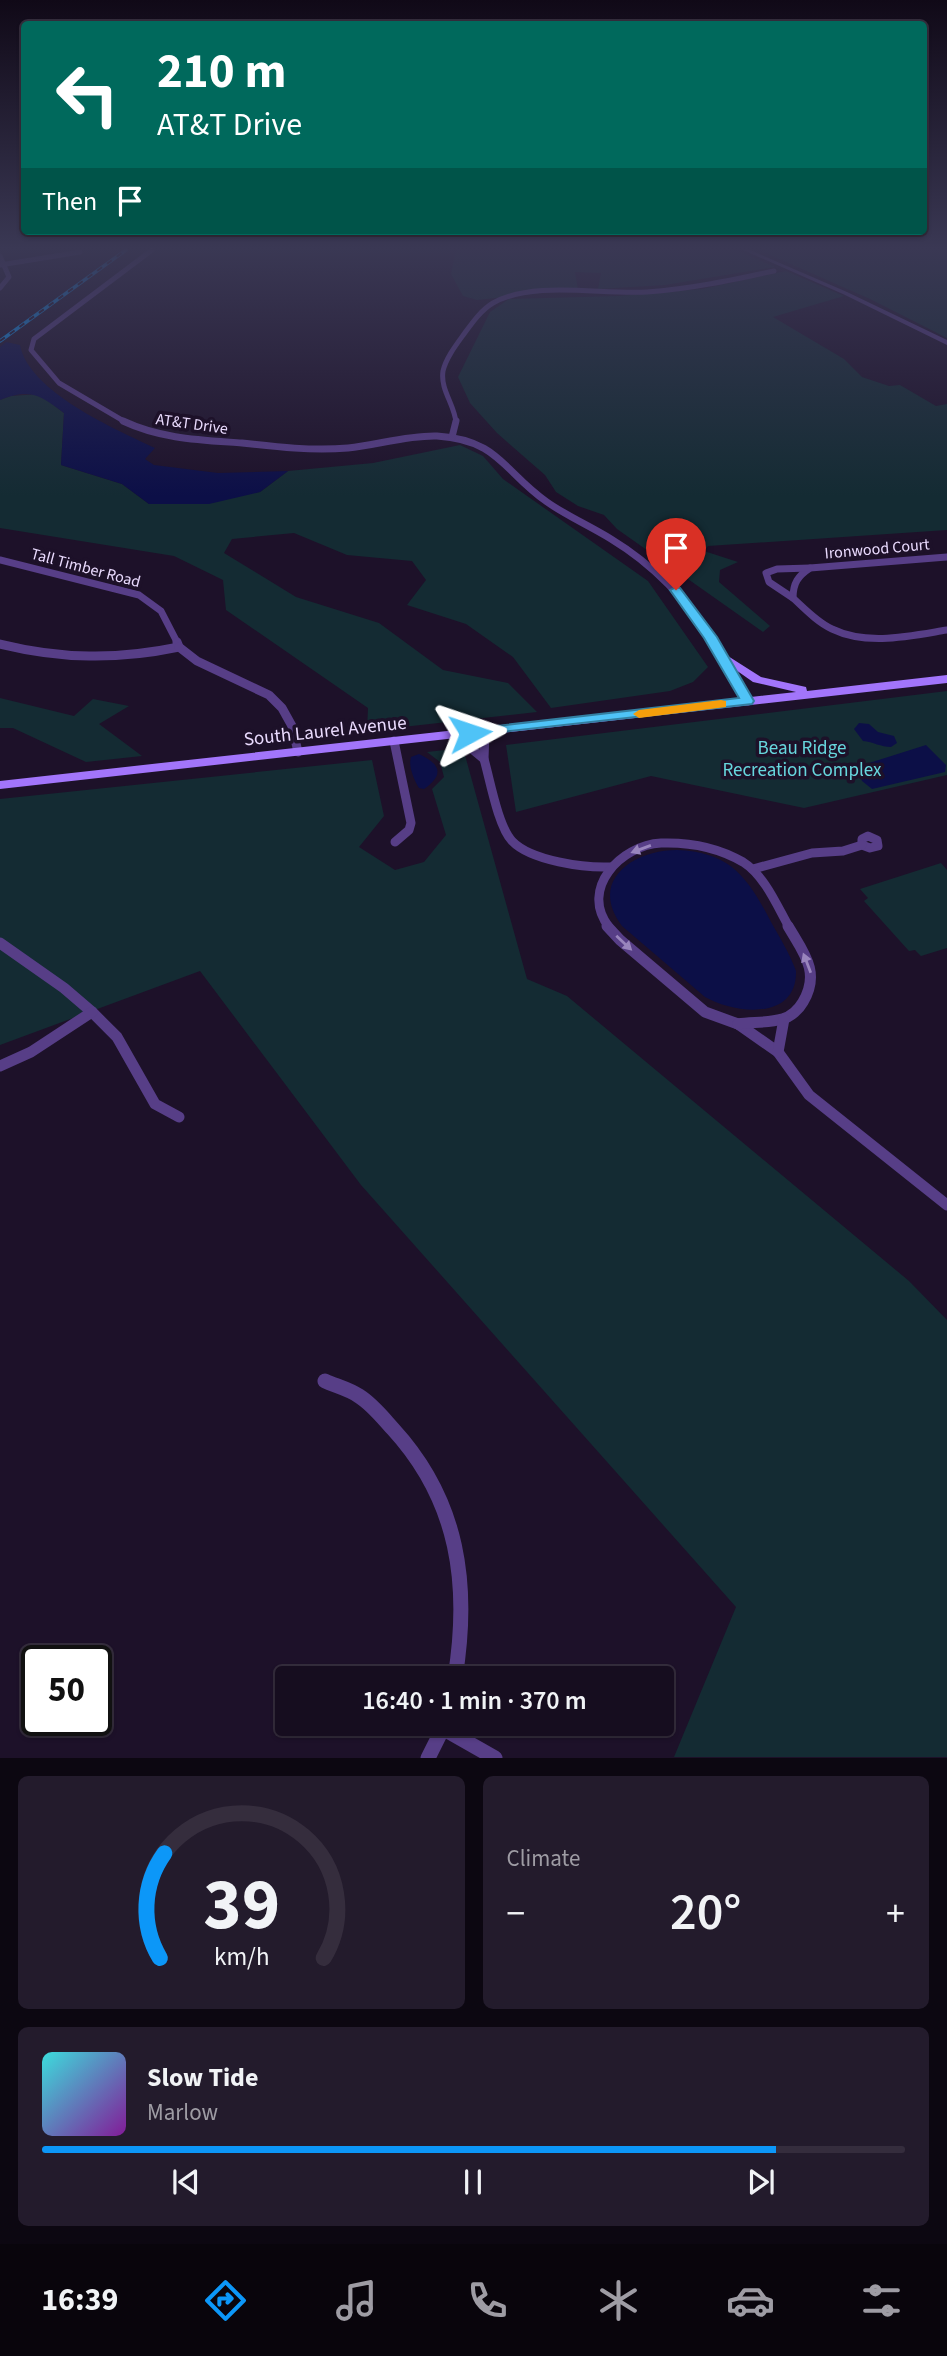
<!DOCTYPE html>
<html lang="en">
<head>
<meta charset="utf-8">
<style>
  body { margin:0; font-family:"Source Sans 3",sans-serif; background:#231b2c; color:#f1f3f6; height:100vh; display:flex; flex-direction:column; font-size:26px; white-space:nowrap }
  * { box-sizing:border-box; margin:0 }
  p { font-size:23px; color:#9e9ca4 }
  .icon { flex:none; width:38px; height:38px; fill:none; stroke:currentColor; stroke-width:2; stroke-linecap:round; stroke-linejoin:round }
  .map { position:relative; height:1758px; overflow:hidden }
  .sheet { display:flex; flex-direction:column; gap:18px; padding:18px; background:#0c0711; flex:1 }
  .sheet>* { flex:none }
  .banner { position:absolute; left:21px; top:21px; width:906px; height:214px; border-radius:7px; box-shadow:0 2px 5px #0004,0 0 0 2px #352d3d; background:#00695c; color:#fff; overflow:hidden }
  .speed { position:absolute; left:21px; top:1645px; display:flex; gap:14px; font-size:35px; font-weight:700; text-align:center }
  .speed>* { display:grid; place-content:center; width:91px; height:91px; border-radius:50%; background:#160d1f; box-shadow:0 2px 5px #0004,0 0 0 2px #352d3d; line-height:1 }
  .speed .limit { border:4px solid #111; border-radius:10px; background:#fff; color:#111 }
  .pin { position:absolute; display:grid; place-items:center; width:60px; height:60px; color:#fff; margin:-72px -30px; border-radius:50% 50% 50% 0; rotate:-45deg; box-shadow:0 0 7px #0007 }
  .pin .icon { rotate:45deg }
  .me { position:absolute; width:77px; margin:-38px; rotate:85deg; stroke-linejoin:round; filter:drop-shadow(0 0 5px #0008) }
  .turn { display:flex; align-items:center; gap:24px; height:147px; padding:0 21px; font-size:32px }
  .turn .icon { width:91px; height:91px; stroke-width:2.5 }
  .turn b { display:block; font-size:49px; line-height:60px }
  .then { display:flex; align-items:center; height:66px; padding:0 21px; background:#0003; gap:14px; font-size:26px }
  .big { font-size:52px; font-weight:600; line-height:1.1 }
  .sheet .tile { flex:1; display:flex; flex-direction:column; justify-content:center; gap:10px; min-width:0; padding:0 24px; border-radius:10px; background:#231b2c }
  .sheet .dial { align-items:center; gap:0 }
  .dial svg { height:182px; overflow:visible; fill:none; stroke:#352d3d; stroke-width:7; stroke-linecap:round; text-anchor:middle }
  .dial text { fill:#f1f3f6; stroke:none }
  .song { display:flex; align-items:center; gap:21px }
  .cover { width:84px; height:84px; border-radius:10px; background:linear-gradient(135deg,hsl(180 70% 55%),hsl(290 70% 35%)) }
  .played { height:7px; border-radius:4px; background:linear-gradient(90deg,#0c97f8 85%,#352d3d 85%) }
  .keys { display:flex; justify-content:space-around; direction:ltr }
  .heat { display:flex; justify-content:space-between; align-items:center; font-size:38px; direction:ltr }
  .sheet .tiles { flex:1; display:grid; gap:18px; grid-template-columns:1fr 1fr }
  .tile:last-child { grid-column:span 2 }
  .trip { position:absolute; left:275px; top:1666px; width:399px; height:70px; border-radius:7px; background:#160d1f; box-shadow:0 2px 5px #0004,0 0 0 2px #352d3d; font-weight:600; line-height:70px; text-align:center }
  .tabs { display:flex; height:112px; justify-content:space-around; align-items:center; background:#09050c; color:#9e9ca4 }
  .tabs .icon { width:49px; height:49px }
  .tabs .active { color:#0c97f8 }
  .tabs b { font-size:32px; color:#f1f3f6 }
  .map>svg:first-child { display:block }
  .green { fill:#142b33 }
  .water { fill:#0c0f47 }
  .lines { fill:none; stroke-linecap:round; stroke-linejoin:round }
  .minor-far4 { stroke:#573e87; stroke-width:5 }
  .minor-far3 { stroke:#573e87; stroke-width:7 }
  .minor-far2 { stroke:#573e87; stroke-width:9 }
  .minor-far1 { stroke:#573e87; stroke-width:11 }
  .minor { stroke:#573e87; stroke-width:15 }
  .tertiary { fill:#573e87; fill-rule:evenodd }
  .secondary { fill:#a275fb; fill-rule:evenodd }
  .rail-casing { stroke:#0c97f8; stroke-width:3.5 }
  .rail { stroke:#1d1129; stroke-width:2; stroke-dasharray:6; stroke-linecap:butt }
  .oneway { fill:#9985bd }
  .route { fill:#4fc3f7; stroke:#337fa1; stroke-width:2 }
  .slow { fill:#f59e0b }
  .labels { text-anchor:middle; stroke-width:7; stroke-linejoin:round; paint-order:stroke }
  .far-street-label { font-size:16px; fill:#eadbfe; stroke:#1d1129 }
  .street-label { font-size:19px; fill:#eadbfe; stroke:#1d1129 }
  .park-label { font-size:19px; fill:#67d6dd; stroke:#1d1129 }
</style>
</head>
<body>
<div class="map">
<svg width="947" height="1758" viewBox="0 0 947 1758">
  <rect width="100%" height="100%" fill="#1d1129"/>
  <g class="green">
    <polygon points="456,250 736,250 775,267 665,285 598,289 601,273 575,272 578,289 477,300 463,296 451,274"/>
    <polygon points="759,250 947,250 947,338 870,299"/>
    <polygon points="786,271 844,296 773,317 844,359 862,377 889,386 900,385 936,406 947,404 947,530 708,546 704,551 738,562 720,570 719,582 770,626 763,632 617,529 604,515 578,506 556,492 545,475 497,433 470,403 458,377 490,312 509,299 618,296 702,289"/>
    <polygon points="39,394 64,413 61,465 122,484 149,504 260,492 288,471 373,463 460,445 483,456 503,479 648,581 708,667 693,682 670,691 551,708 513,657 466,624 407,605 426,580 412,561 347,555 294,533 232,539 224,553 296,597 379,623 443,670 508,683 537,712 367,731 368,708 226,610 223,580 174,556 0,528 0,400 11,396"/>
    <polygon points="947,691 947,775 804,808 651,776 516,812 506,745"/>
    <polygon points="0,698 74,716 93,699 129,706 99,724 142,756 86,762 13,728 0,728"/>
    <polygon points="463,748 527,979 567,996 909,1281 947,1320 947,1757 674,1757 736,1607 361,1185 200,971 0,1045 0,799 372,760 384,816 359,847 395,870 424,862 446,835 432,789 444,777 440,762 427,752"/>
    <polygon points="941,863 947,870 947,948 921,956 915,950 909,951 864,901 868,898 860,889"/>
  </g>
  <g class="water">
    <path d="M6,342L20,345C29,392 115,429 155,448L145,459L154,465L218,473L288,471L260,492L209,504H149L122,484L61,465L64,413C40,395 30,388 0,400V347Z"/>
    <path d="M859,723L869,724L878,732L894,736L897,743L891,747C881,747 873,742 863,741L854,729Z"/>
    <polygon points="926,745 946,765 945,772 872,789 862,781 859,773 866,764"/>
    <path d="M419,754C440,764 445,774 424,789L419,788C414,780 408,766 411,757Z"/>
    <path d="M677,850C731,852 748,878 771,922C780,938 790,954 796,971C797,1021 735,1014 705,997L622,926C588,881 633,850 677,850Z"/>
  </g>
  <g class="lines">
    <g class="minor-far4">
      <polyline points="0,256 9,277 0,288"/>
      <polyline points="0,265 80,252"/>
      <polyline points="127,423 59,383 31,350 34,339 152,250"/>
      <path d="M456,423C455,405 440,390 443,371C446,358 456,345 464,334C472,323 481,310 493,303C534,280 601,295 647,292C690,289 732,280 774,271"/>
    </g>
    <g class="minor-far3">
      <path d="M123,421C161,439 201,440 242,443C277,447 312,451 348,448C377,445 408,435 437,436C499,440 503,471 547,502C567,516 590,526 611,539C654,565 688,601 714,644"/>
      <polyline points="452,437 456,421"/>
      <path d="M947,557L810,568C798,576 793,583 793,598C805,609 817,622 832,629C867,646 910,636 947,630"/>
      <polyline points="0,560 139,595 161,611 178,644"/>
      <polyline points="793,598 769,582 766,573 777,569 810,568"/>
    </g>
    <g class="minor-far2">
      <polyline points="713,642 748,701"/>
      <path d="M0,644C61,659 117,660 179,647L177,642"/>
      <polyline points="179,647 197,661 269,695 282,708 292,726 298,752"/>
      <polyline points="455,735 484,759 485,731"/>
      <polyline points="394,741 411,823 409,830 395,842"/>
      <path d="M484,759C490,780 498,826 512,841C531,861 585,868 610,867"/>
      <polygon points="868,836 877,840 878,846 870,848 862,845 862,839"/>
      <polyline points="753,869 812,853 843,851 862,845"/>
      <path d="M609,927C579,889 621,845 661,843C690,842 719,848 743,862C765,876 777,906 789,927"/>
    </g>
    <g class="minor-far1">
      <polyline points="607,926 620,940 705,1012 738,1024"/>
      <polyline points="0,943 64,988 92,1012 117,1037 155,1104 179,1117"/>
      <polyline points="738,1024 778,1052 809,1095 947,1205"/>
      <path d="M738,1024C752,1022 769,1023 782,1019C791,1017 799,1009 803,1002C821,972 803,952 788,926"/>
      <polyline points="778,1052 784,1019"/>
      <polyline points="0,1066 31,1052 92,1012"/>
    </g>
    <g class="minor">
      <path d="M325,1381C336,1386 349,1389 359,1396C372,1404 383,1418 393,1429C459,1501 470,1585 455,1678"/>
      <polyline points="444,1729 495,1758"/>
      <polyline points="428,1758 445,1724"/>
    </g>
    <polygon class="tertiary" points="743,250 750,250 847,292 947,340 947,345 843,294"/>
    <polygon class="secondary" points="720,651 761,677 806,687 807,691 947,675 947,683 0,789 0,781 796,692 753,682 716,656 716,652"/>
    <defs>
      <polyline id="rail" points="0,341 126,250"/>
    </defs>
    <use href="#rail" class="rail-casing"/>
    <use href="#rail" class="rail"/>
  </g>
  <defs><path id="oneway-solid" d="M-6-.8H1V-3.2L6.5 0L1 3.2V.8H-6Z" transform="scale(1.75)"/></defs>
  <g class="oneway">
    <use href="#oneway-solid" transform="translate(641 849) rotate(160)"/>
    <use href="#oneway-solid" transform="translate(624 943) rotate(43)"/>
    <use href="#oneway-solid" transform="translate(807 963) rotate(-111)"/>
  </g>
  <linearGradient id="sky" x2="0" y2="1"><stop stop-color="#100917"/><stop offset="0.5" stop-color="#3a3854"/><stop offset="1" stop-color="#3a3854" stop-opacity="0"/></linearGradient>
  <rect width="947" height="496" fill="url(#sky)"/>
  <polygon class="route" points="676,587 680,588 717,637 754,701 752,704 465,736 463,733 470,729 739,698 704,638 670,590"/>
  <polygon class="slow" points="721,700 726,701 726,707 639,718 633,714 639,710"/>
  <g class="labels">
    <g class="far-street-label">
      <text transform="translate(192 423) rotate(8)" y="6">AT&amp;T Drive</text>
      <text transform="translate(877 548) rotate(-5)" y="6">Ironwood Court</text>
      <text transform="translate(86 567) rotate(15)" y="6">Tall Timber Road</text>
    </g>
    <g class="street-label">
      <text transform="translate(325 730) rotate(-6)" y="7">South Laurel Avenue</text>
    </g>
    <g class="park-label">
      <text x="802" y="754">Beau Ridge<tspan x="802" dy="22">Recreation Complex</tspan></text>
    </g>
  </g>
</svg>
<div class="speed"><div class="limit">50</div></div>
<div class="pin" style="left:676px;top:590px;background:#d93025"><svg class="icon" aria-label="arrive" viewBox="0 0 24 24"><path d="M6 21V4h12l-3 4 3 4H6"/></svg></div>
<svg class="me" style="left:470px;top:733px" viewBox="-20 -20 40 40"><path d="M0-17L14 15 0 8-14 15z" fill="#4fc3f7" stroke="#fff" stroke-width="4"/></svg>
<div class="trip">16:40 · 1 min · 370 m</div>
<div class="banner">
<div class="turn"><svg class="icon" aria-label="left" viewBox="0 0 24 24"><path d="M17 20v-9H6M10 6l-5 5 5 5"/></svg><div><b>210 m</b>AT&amp;T Drive</div></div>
<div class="then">Then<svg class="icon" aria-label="arrive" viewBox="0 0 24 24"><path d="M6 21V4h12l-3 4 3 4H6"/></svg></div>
</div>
</div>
<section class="sheet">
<div class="tiles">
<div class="tile dial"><svg viewBox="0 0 100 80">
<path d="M14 69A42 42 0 1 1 86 69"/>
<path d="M14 69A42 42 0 0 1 16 23" stroke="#0c97f8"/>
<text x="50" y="56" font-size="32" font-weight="700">39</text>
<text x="50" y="72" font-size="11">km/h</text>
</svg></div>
<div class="tile"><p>Climate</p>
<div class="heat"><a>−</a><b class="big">20°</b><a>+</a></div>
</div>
<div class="tile">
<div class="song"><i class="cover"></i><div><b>Slow Tide</b><p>Marlow</p></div></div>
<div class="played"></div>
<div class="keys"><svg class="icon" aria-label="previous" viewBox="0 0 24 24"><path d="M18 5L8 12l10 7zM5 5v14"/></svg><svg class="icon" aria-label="pause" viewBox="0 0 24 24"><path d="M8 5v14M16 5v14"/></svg><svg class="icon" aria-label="next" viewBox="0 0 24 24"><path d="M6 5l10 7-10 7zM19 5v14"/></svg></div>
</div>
</div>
</section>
<nav class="tabs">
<b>16:39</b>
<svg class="icon active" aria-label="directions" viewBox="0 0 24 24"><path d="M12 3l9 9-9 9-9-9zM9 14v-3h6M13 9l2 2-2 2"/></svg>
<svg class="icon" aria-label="music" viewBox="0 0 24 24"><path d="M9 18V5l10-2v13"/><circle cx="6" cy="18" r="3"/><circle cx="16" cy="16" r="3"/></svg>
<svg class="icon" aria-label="phone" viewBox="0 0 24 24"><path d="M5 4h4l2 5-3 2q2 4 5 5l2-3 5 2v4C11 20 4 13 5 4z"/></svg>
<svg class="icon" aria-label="climate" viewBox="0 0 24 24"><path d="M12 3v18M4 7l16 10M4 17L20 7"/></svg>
<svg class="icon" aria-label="car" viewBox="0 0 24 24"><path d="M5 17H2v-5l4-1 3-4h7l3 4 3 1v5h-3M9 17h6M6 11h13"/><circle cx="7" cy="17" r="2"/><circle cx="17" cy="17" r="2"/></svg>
<svg class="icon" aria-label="filters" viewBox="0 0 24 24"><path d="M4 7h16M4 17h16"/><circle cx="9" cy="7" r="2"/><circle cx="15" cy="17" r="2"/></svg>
</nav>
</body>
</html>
